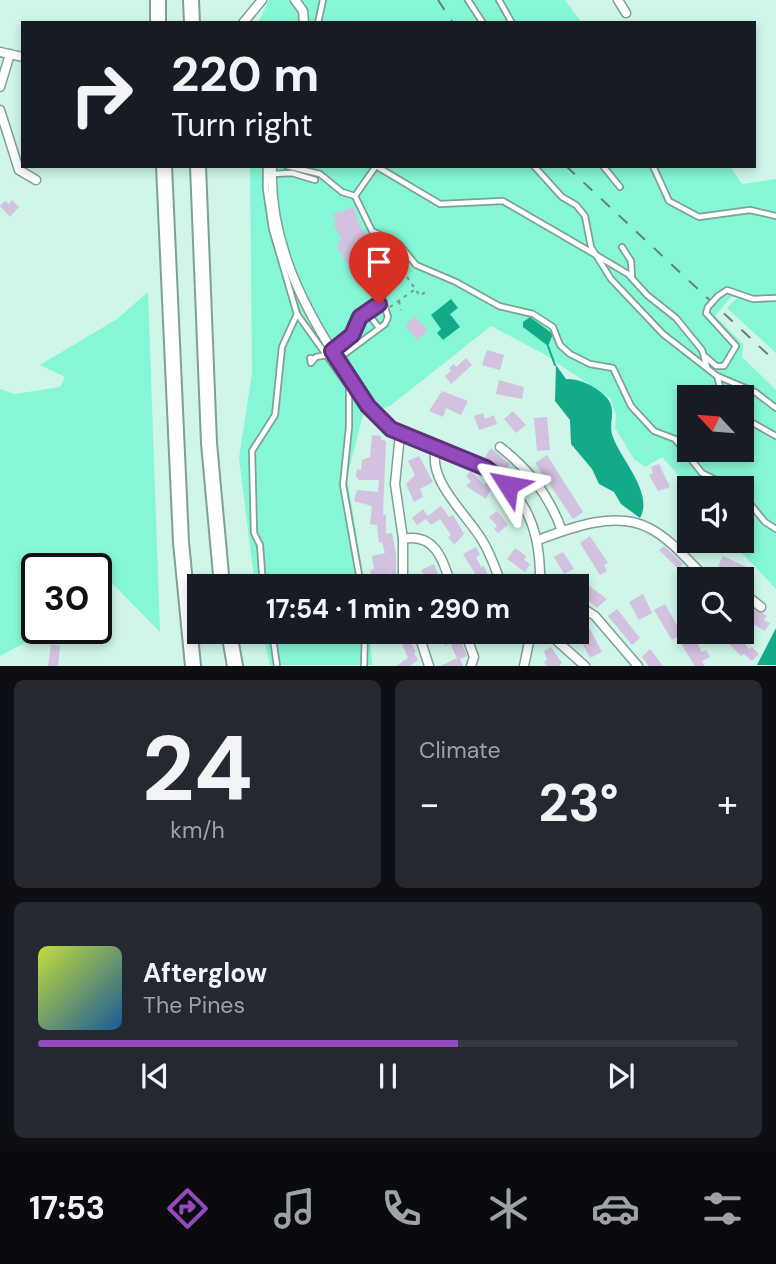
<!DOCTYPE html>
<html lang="en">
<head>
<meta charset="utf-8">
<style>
  body { margin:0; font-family:"DM Sans",sans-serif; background:#242831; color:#f1f3f6; height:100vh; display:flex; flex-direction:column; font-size:26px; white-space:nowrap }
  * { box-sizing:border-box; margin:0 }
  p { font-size:23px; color:#9ea1a6 }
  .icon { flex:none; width:38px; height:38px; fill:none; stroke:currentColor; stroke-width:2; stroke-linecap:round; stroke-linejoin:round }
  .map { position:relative; height:666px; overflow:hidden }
  .side { display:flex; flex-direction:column; gap:14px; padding:14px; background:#0d0f14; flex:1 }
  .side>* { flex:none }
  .banner { position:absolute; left:21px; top:21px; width:735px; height:147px; border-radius:0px; box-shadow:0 4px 10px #0003; background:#171b24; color:#f1f3f6; overflow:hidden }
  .needle { width:46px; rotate:296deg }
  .fabs { position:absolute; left:677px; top:385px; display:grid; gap:14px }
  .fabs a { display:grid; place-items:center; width:77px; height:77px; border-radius:0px; background:#171b24; box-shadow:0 4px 10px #0003; font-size:35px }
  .speed { position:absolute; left:21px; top:553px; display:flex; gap:14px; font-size:35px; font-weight:700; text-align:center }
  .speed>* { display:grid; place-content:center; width:91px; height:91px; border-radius:50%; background:#171b24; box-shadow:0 4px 10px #0003; line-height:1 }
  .speed .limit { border:4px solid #111; border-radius:10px; background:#fff; color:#111 }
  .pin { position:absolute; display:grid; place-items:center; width:60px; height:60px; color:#fff; margin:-72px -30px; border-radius:50% 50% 50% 0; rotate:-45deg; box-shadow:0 0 7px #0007 }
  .pin .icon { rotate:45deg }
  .me { position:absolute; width:77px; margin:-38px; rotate:304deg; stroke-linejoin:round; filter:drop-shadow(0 0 5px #0008) }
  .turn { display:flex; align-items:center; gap:24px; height:147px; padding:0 35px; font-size:32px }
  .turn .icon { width:91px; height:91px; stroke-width:2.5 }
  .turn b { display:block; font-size:49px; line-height:60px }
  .big { font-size:52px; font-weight:700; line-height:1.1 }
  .side .tile { flex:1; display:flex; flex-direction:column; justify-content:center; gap:10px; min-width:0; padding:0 24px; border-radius:10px; background:#242831 }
  .side .dial { align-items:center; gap:0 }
  .dial b { font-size:91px; line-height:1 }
  .song { display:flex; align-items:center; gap:21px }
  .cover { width:84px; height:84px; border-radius:10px; background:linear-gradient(135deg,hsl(70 70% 55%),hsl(210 70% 35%)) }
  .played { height:7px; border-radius:4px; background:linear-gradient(90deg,#924abd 60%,#363941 60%) }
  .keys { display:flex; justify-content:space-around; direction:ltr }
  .heat { display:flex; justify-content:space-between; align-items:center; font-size:38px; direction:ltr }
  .side .tiles { flex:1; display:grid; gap:14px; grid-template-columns:1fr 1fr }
  .tile:last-child { grid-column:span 2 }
  .trip { position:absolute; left:187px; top:574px; width:402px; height:70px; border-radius:0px; background:#171b24; box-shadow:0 4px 10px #0003; font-weight:700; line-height:70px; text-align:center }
  .menu { display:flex; height:112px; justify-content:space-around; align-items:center; background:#090b0e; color:#9ea1a6 }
  .menu .icon { width:49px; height:49px }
  .menu .active { color:#924abd }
  .menu b { font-size:32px; color:#f1f3f6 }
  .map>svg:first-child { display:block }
  .green { fill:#85f7d6; fill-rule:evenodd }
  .water { fill:#13aa8a }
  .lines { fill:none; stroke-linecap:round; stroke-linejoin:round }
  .stream { stroke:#13aa8a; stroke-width:2 }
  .building { fill:#d2c1df }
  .service-casing { stroke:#7da195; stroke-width:8 }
  .minor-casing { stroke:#7da195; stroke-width:11 }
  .motorway-casing { stroke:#7da195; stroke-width:18 }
  .path { stroke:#7d998f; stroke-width:2; stroke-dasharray:3.5 5; stroke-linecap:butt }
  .service { stroke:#fff; stroke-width:4.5 }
  .minor { stroke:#fff; stroke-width:8 }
  .motorway { stroke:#fff; stroke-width:14 }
  .rail { stroke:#688078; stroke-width:2; stroke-dasharray:12 12; stroke-linecap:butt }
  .service-bridge-casing { stroke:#7da195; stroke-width:8; stroke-linecap:butt }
  .service-bridge { stroke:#fff; stroke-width:4.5 }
  .route-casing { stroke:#5f307b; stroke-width:18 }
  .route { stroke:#924abd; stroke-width:12 }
</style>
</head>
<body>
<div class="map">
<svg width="776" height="666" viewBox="0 0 776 666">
  <rect width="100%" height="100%" fill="#cff6e9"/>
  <g class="green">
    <polygon points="269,0 565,0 582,23 258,23"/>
    <path d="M250,166H730L742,184L776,179V353L727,308L738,297H731L715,316L743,344L742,357L776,390V589L739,550L721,547L716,541H742V488H690L662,457L645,467L634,459L615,428L616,416L611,399L544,354L491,326L390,406L363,415L347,477L365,586H255L239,458L252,373ZM690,397H742V450H690Z"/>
    <polygon points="148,292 160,632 113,584 96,596 96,569 37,569 37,628 53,628 0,656 0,389 15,394 60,387 65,377 40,365 117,319"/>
    <polygon points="262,632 370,632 372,665 270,665"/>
  </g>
  <g class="water">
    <polygon points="451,299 458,308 450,314 460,327 443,340 437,333 441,329 431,315"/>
    <polygon points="530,317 553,334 548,346 523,327 523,322"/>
    <path d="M556,365L566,379C580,379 594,385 605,396C619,409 607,423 613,437C621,460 654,493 640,518L621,504L614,492L599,484L592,469L571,444L570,420L555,401Z"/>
    <polygon points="776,628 776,665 757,665"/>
  </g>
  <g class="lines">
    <polyline class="stream" points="548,346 555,365"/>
  </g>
  <g class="building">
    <polygon points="12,200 19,207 10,217 0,206 5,201 9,204"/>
    <polygon points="354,207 360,227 370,237 362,253 377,247 384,266 366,272 370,275 365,280 355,277 340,252 337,244 341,239 333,222 336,221 333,214"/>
    <polygon points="415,316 428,331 417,340 405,325"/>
    <polygon points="487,350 504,355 500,370 482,365"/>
    <polygon points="466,358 472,365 451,384 445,376 451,371 449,368 454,364 456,367"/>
    <polygon points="499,380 524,387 522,399 496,394"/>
    <polygon points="442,391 468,401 461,415 446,408 443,417 429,411"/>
    <polygon points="513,411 526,425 516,433 504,419"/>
    <polygon points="483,413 485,419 494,415 497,424 479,430 474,416"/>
    <polygon points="547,417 550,450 537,451 534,418"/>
    <polygon points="372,435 381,436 381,440 386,441 383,515 386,515 386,534 392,533 396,555 396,581 392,582 391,573 373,579 371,575 370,570 374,569 372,556 385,553 382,542 379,543 377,525 370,524 372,506 354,501 357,490 378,492 379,480 359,480 356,476 357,469 361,470 362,460 370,457"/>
    <polygon points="491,448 510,464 505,471 485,457"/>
    <polygon points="547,455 583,512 573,519 535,463"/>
    <polygon points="419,456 433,482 420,489 423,497 414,502 406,484 415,475 408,461"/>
    <polygon points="659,464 670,487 658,491 649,475 653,473 651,467"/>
    <polygon points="471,471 484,485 488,481 493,485 486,499 466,486 471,481 466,476"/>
    <polygon points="519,473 533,490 527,495 513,479"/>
    <polygon points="441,506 449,517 453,515 464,534 454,545 448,537 451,535 440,519 431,525 426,519 417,525 412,518 423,509 428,516"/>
    <polygon points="497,511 508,525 498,533 494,529 497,526 489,517"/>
    <polygon points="590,536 608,563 604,565 607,571 600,575 580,543"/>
    <polygon points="664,546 683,564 678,569 659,550"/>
    <polygon points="476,547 480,555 476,557 481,567 484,566 493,586 466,586 479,580 463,554"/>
    <polygon points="515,548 526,556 524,560 530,564 525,572 507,559"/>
    <polygon points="563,552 574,569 564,574 554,557"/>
    <polygon points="723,556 749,568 747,574 742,572 740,576 718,566"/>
    <polygon points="434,564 443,586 431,586 421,570"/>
    <polygon points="589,586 607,599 597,608 581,594"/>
    <polygon points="643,594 652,613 639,620 629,602"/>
    <polygon points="742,600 767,616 764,620 770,623 765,631 745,619"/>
    <polygon points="665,604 686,641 690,639 693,645 697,643 702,652 706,650 710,657 702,661 704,666 695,666 677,637 672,640 654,610"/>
    <polygon points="617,609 640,638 632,645 608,616"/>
    <polygon points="590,629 602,652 590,658 578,635"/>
    <polygon points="397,632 405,632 416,652 414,653 418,660 410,666 396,666 408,658"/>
    <polygon points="436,632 457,632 467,656 460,659 463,666 441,666 457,658 450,643 445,646 442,639 434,643 430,634"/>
    <polygon points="717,632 734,632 749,649 752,647 759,654 752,661 744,654 741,656"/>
    <polygon points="51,644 60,646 58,666 48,666"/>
    <polygon points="551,647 562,663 559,666 547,666 544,662 547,660 544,651"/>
    <polygon points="650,649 663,666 649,666 642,657"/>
  </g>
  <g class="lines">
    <defs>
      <g id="service">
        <polyline points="468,0 483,23"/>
        <polyline points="499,0 512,23"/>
        <polyline points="318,23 323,0"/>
        <polyline points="287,166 320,174 342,192 355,196"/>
        <polyline points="376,166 440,204 503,201 596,255 611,279 663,334 717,376 723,397"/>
        <polyline points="534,166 562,197 576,205 585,216 591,247 596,255 628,274 647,295 676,318 702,350 707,367"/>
        <polyline points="603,166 620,187"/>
        <polyline points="653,166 669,201 699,217 750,210 776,216"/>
        <polyline points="272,168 266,170 266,189 272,229 297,314 349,387 349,427 343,485 361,586"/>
        <polyline points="273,174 292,173 315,180"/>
        <polyline points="355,196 372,231 399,244 416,265 456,282 499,306 533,314 553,327 560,345 570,354 590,364 613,368 631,406 654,431 675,439 702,473 733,488"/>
        <polyline points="355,196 376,166"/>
        <polyline points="622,247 631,261 632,276"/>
        <polyline points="718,296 727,290 753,299 776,298"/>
        <polyline points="367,312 379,328"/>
        <path d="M333,350C339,345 347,341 352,335C363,323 359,312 379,304L385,307L388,317L385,324L338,359"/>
        <polyline points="706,357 716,366 724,366 736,346 706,313 708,307"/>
        <polyline points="313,359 310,358 311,363 316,357 327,355"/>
        <polyline points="717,376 755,392 776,408"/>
        <polyline points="742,417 776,436"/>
        <polyline points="742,494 765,522 776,529"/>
        <polyline points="263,586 260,545 254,533 252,451 275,415 282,347 297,314"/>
        <polyline points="272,632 277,666"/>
        <polyline points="364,666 365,632"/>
      </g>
      <g id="minor">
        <polyline points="295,0 303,11 304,23"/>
        <polyline points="618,0 626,13"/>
        <polyline points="243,23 262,0"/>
        <polyline points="0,52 23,57"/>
        <polyline points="0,87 10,54"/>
        <polyline points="0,110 19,170 36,180"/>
        <path d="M272,166C269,243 305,311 346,372C359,393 372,416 392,430C408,440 429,445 446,452C515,479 542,510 540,586"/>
        <polyline points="400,434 395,484 403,539 403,586"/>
        <path d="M500,447C529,469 550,497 562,531"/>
        <path d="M436,448C427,481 466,513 482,540C491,554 496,571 502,586"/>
        <path d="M403,539C435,532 444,561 451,586"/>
        <path d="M538,540C570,528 616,510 649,528C671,539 688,561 706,578L725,579"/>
        <polyline points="742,592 761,607"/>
        <polyline points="578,605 595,616 638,666"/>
        <polyline points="418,632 429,666"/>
        <polyline points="465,632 474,657 471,666"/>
        <polyline points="547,632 585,666"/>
        <polyline points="524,666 531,632"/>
      </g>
      <g id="motorway">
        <polyline points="158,0 158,23"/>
        <polyline points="191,0 192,23"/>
        <polyline points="164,166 181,542 193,666"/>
        <polyline points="198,166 209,443 222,586"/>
        <polyline points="229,632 235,666"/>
      </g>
    </defs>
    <use href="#service" class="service-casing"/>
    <use href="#minor" class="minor-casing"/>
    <use href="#motorway" class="motorway-casing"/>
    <g class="path">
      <polyline points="366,268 378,283 376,300"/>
      <polyline points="407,277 420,296 428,290"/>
      <polyline points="399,301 401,310"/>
      <polyline points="390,307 414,290"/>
    </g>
    <use href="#service" class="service"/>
    <use href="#minor" class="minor"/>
    <use href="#motorway" class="motorway"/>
    <g class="rail">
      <polyline points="438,0 453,23"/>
      <polyline points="566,166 776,362"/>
    </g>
    <defs>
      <polyline id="service-bridge" points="708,307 718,296"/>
    </defs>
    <use href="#service-bridge" class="service-bridge-casing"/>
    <use href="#service-bridge" class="service-bridge"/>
  </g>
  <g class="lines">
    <defs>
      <polyline id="route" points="379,304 360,317 352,335 332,351 368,406 391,429 486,468 508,485"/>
    </defs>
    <use href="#route" class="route-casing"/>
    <use href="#route" class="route"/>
  </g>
</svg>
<div class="fabs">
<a><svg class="needle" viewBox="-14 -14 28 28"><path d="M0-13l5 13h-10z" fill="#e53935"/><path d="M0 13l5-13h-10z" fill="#9ea1a6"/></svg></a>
<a><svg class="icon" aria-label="sound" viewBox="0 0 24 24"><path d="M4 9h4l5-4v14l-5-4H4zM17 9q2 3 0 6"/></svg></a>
<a><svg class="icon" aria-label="search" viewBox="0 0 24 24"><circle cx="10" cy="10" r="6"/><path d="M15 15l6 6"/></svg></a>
</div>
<div class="speed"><div class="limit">30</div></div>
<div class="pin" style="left:379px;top:304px;background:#d93025"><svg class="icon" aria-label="arrive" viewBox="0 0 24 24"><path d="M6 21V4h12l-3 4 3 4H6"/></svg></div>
<svg class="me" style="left:508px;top:485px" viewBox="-20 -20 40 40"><path d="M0-17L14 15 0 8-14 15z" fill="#924abd" stroke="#fff" stroke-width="4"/></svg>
<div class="trip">17:54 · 1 min · 290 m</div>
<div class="banner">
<div class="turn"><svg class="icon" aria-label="right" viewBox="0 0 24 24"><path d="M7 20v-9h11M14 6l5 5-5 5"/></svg><div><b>220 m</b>Turn right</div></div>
</div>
</div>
<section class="side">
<div class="tiles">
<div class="tile dial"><b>24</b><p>km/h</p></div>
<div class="tile"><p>Climate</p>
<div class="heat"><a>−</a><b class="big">23°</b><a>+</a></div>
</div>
<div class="tile">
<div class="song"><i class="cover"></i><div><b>Afterglow</b><p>The Pines</p></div></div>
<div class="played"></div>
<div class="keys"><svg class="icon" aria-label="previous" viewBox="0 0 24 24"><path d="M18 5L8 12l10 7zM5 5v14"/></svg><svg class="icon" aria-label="pause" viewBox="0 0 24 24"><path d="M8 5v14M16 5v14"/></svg><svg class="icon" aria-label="next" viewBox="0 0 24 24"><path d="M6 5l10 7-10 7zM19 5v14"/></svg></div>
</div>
</div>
</section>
<nav class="menu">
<b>17:53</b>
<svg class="icon active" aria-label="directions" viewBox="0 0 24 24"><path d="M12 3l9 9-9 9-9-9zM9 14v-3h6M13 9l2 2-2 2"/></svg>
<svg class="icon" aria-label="music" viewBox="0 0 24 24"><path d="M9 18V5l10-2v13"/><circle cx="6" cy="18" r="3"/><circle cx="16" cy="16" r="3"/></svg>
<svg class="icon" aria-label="phone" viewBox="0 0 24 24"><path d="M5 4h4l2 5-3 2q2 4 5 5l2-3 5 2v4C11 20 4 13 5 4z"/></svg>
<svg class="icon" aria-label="climate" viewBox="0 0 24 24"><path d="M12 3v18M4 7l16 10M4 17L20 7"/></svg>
<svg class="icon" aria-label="car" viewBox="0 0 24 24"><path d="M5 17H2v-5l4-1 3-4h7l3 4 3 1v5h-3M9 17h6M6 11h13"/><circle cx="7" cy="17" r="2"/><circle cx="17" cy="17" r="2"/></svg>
<svg class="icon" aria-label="filters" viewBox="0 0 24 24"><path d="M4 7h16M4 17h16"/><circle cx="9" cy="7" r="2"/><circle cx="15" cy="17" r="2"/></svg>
</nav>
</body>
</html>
